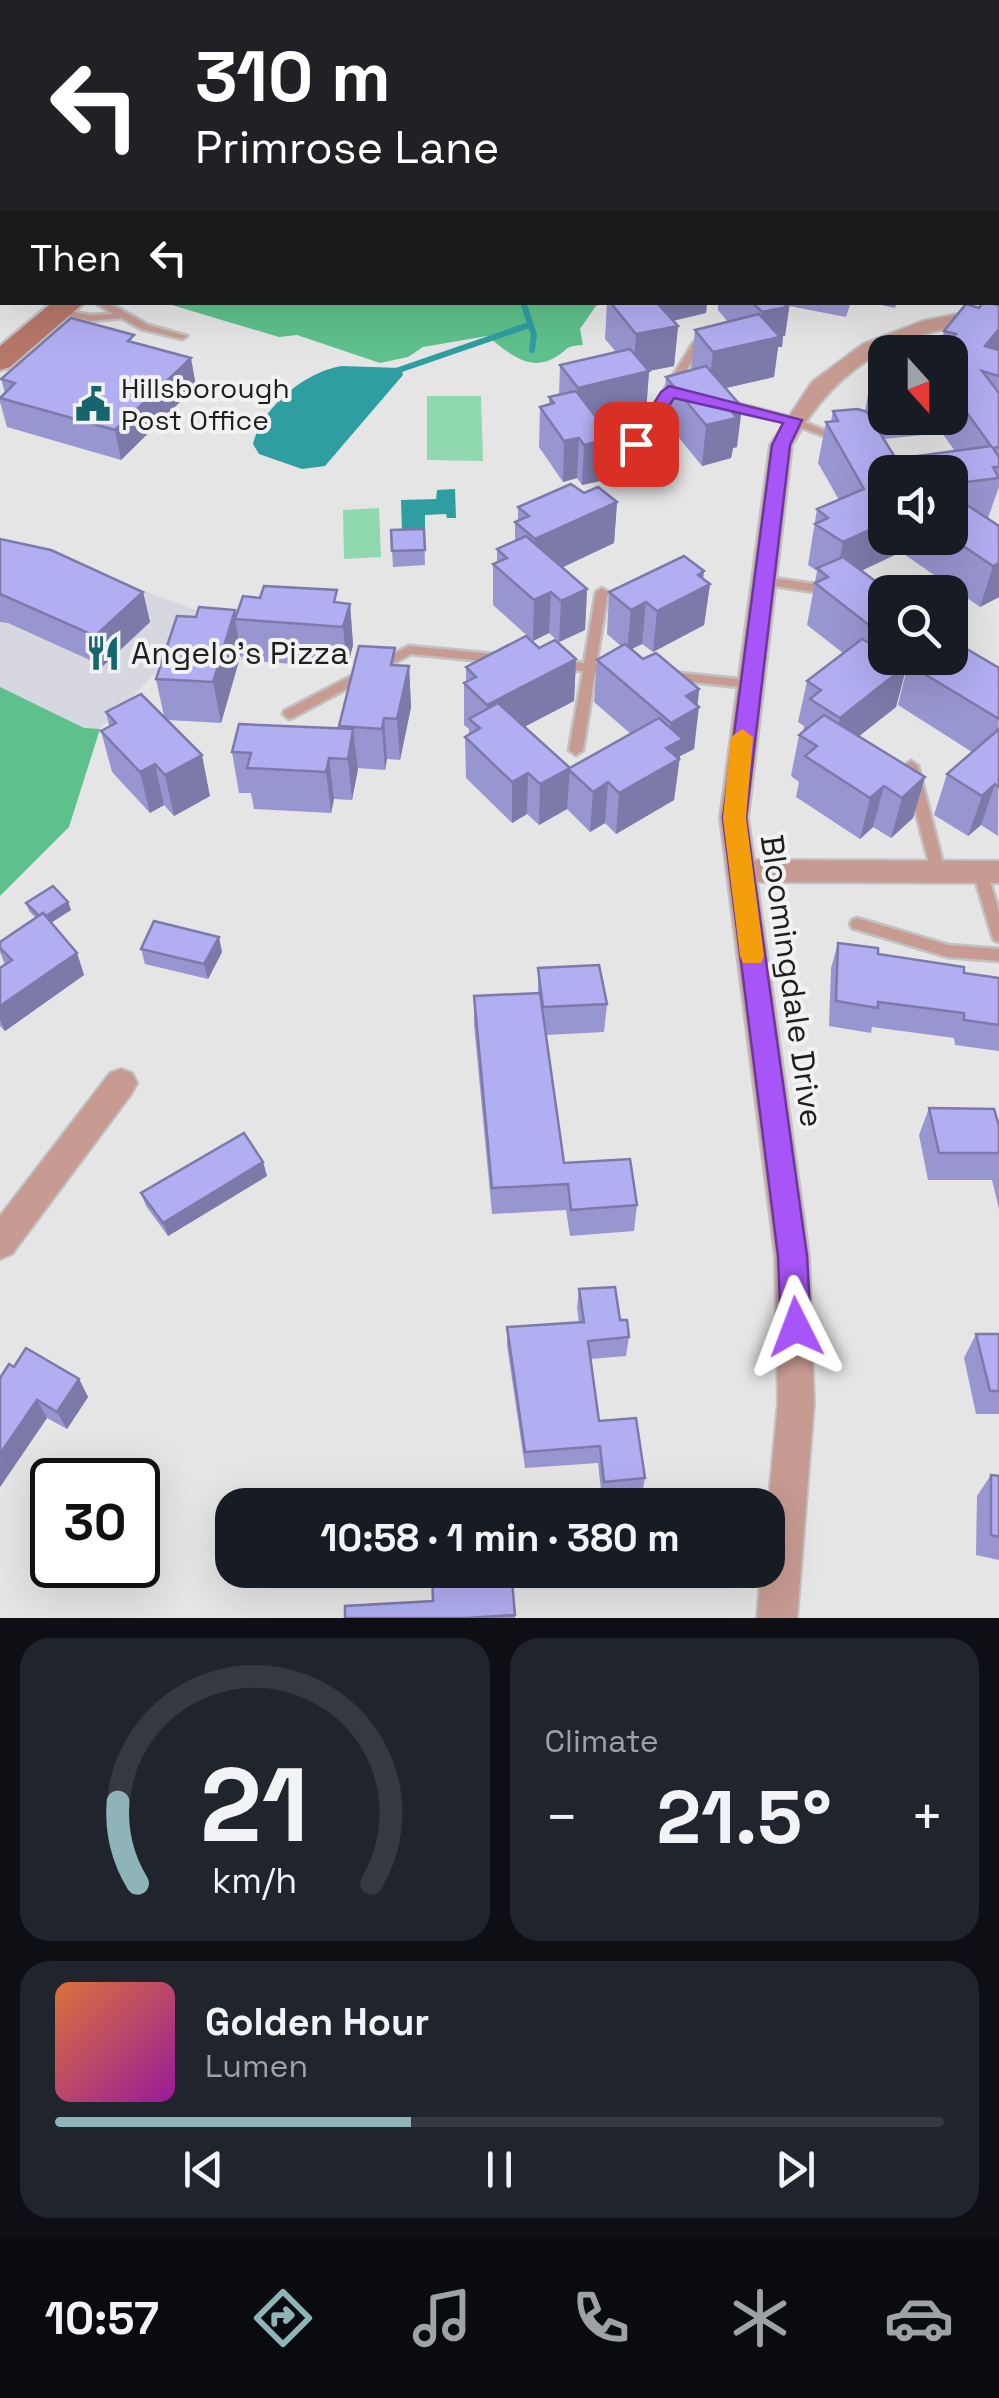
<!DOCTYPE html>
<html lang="en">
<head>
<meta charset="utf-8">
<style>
  body { margin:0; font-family:"Space Grotesk",sans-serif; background:#20242c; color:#f1f3f6; height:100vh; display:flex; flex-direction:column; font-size:38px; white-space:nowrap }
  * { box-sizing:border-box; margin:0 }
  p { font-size:32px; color:#9ea1a6 }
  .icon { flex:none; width:55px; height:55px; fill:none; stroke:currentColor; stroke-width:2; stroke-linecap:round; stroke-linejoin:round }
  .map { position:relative; height:1618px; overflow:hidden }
  .side { display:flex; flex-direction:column; gap:20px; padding:20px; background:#0d0f14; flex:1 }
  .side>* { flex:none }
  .top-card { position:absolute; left:0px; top:0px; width:1000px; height:305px; box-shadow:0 10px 40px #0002; background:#202124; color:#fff; overflow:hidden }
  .needle { width:65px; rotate:159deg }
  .buttons { position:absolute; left:868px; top:335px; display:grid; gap:20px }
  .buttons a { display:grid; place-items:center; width:100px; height:100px; border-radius:20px; background:#171b24; box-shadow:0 10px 40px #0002; font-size:50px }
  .speed { position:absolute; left:30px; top:1458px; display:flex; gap:20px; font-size:50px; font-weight:700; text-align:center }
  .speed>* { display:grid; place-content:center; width:130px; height:130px; border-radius:50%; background:#171b24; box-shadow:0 10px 40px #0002; line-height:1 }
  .speed .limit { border:5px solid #111; border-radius:15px; background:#fff; color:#111 }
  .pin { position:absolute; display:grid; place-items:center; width:85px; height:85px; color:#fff; margin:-42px; border-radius:20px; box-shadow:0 5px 15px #0006 }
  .me { position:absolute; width:110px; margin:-55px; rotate:357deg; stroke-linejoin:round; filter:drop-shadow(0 0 8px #0008) }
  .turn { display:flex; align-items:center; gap:35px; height:210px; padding:0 30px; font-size:45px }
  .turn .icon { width:130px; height:130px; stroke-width:2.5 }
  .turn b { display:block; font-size:70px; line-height:85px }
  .then { display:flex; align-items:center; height:95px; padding:0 30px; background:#0003; gap:20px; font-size:38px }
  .big { font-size:75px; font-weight:600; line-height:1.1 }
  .side .widget { flex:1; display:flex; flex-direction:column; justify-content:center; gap:15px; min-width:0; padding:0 35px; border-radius:30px; background:#20242c }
  .side .dial { align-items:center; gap:0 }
  .dial svg { height:260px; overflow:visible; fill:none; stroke:#363941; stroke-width:7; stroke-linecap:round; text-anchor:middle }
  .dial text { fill:#f1f3f6; stroke:none }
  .song { display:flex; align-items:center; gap:30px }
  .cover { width:120px; height:120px; border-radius:15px; background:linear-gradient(135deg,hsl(20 70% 55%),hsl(300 70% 35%)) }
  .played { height:10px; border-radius:5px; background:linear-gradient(90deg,#8eb3b8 40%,#363941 40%) }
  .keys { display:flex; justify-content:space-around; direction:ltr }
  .heat { display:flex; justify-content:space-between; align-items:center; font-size:55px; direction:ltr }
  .side .tiles { flex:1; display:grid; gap:20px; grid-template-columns:1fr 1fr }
  .widget:last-child { grid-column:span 2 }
  .trip { position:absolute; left:215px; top:1488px; width:570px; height:100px; border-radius:30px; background:#171b24; box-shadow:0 10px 40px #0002; font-weight:600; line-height:100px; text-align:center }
  .dock { display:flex; height:160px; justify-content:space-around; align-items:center; background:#090b0e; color:#9ea1a6 }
  .dock .icon { width:70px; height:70px }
  .dock .active { color:#8eb3b8 }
  .dock b { font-size:45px; color:#f1f3f6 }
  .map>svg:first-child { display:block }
  .built { fill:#d7d7e0 }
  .green { fill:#90d8af }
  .forest { fill:#5ec08c }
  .water { fill:#2f9ea1 }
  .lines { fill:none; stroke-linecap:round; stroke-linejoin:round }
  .stream { stroke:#2f9ea1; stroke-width:6 }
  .service-casing { stroke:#c1c1c2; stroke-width:5 }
  .minor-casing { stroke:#c1c1c2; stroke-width:4 }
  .secondary-casing { stroke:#c1c1c2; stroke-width:5 }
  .service { fill:#c79b92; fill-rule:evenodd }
  .minor { fill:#c79b92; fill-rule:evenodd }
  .secondary { fill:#b5776a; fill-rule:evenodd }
  .wall { fill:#9896d0; fill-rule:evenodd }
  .shaded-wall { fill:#7c7aa9 }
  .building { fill:#b1aef2; stroke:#7c7aa9; stroke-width:2.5 }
  .route { fill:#a855f7; stroke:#6d37a1; stroke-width:2.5 }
  .slow { fill:#f59e0b }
  .labels { text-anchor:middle; stroke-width:8; stroke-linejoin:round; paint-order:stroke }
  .far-poi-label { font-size:28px; fill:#1f1f20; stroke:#f2f2f3; text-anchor:start }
  .poi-label { font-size:32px; fill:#1f1f20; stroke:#f2f2f3; text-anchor:start }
  .street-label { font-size:32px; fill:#1f1f20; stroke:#f2f2f3 }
</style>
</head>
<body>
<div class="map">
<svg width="999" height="1618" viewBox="0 0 999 1618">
  <rect width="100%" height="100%" fill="#e5e5e6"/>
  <polygon class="built" points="0,538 212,616 100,729 97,739 0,691"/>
  <g class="green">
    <polygon points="427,396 481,396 483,461 427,460"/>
    <polygon points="379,508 381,557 344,559 343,510"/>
  </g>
  <g class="forest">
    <path d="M165,303L606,302V303L596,306L580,329L583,345C563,346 569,350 554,358C527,373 506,350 487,336L423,347L408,357L380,363L297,335L279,337Z"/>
    <polygon points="0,687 84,728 100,729 69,827 0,896"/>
  </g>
  <g class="water">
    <path d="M341,366L401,368L403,375L325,466L302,469L259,454L253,444C261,408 305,372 341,366Z"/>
    <polygon points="455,489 456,518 447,518 446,514 425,515 425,531 402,532 401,500 436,499 437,490"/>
  </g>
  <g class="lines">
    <g class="stream">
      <polyline points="523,302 534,335 532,350"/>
      <polyline points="396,371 529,325"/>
    </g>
    <defs>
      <g id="service">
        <polygon points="596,0 604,0 602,2 596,2"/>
        <polygon points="983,0 997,0 999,3"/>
        <rect x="998" y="241" width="1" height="6"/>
        <polygon points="94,302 107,302 148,325 187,336 182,339 141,329 122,318 90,321 54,312 59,309 90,315 113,314"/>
        <polygon points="698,340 703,343 641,444 640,446 632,446 631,444 693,343"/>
        <polygon points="724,400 797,419 846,439 841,442 837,441 789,423 720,405 720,401"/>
        <polygon points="765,577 829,586 835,590 829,594 761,584 759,581"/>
        <polygon points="602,588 608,592 596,664 613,666 619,670 613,674 595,673 583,750 576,755 569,750 583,671 560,669 554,665 560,661 584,663 596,592"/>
        <polygon points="409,646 504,655 510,659 504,663 411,654 294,717 289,719 283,714 284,711"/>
        <polygon points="669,672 748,680 754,684 748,688 665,679 663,676"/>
        <polygon points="911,761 918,766 945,871 943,875 933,875 931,871 904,766"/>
        <polygon points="980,867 985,868 987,872 999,911 999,942 994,940 992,936 973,872 975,868"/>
        <polygon points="857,918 948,945 999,949 999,961 948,957 852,928 850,924 852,920"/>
      </g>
      <g id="minor">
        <path d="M999,306V318C903,333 841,357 792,445L748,818L754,860L999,861V883L757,882L809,1256L814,1403L797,1618H757L761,1570H768V1507L778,1403L775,1256L720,818L770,445L812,382L863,344L923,321Z"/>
        <polygon points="121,1069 132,1073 137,1083 132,1093 12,1254 0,1259 0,1216 110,1073"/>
      </g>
      <polygon id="secondary" points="53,302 85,302 10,367 0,370 0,346"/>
    </defs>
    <use href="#service" class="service-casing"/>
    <use href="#minor" class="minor-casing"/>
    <use href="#secondary" class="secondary-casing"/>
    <use href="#service" class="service"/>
    <use href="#minor" class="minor"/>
    <use href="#secondary" class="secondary"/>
  </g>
  <g class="wall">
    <polygon points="607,302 707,302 706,313 673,321 678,326 674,366 649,371 646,412 600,423 612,438 609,479 582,485 577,478 563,482 539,447 540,407 549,405 549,397 559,395 560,365 616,352 605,339"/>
    <polygon points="718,302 851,302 846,317 789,306 785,336 783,336 782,347 778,347 774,377 726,388 737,447 733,448 731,458 702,466 662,417 666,377 691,370 695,330 728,322 718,310"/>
    <polygon points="867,302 897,302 895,308"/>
    <path d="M999,305V487L988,518L999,597L980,607L901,552L861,571L885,658H899L896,659L907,665L896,707L859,736L925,777L913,818L891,838L873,827L860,839L796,797L799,782L791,776L799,735L803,732L804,726L798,722L807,681L843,653L807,625L817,571L808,565L817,509L839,500L818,463L826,422L831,421L833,411H865L872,373L885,372V418H950V352H939L944,331L979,308ZM942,433L955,451L896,459L884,439ZM885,472H950V538H885Z"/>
    <polygon points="1,379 196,386 121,460 7,427 0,402 0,397 5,393"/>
    <polygon points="584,493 617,502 614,543 562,567 587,589 585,630 559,642 549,633 533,641 493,605 493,564 497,562 497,549 515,541 515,522 518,521 518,507"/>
    <polygon points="424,529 425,565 393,567 391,530"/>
    <polygon points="0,539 143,592 150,622 103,666 8,623 0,622"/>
    <polygon points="703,579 710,584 704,625 653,652 642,644 632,649 643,659 699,689 694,749 680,756 674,800 616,834 605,823 590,832 567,809 539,825 527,814 512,823 466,778 465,737 469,734 469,729 464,725 464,683 466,682 466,667 539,648 576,659 574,701 524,727 570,769 631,734 594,702 597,660 621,646 607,634 609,592"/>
    <polygon points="338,603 350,604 353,645 347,668 242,660 241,654 221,723 168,720 210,796 174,816 164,805 150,813 112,772 101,731 109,726 106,712 164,716 156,679 196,617 236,616"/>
    <polygon points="908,664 999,668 998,836 981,825 968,836 934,815 947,774 972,752 898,705"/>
    <polygon points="396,665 409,666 411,707 400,760 387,759 385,770 357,768 352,800 334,799 331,813 254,809 251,793 239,793 232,752 339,728 339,726"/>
    <polygon points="68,902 71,910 51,923 77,953 84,975 5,1031 0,1026 0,968 5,965 0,952 0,942 36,918 29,911 26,903"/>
    <polygon points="838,943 878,954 964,973 999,978 999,1051 955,1045 954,1038 872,1027 871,1033 829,1026 831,968"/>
    <polygon points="141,949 222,952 208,979 145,964"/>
    <polygon points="538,968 607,1004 604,1032 546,1035 564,1163 637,1205 634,1231 570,1236 566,1210 492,1214 474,1024 474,996 538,993"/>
    <polygon points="929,1108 999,1126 999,1209 992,1180 928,1180 919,1135"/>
    <polygon points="263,1162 267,1176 168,1236 146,1206 141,1193"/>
    <polygon points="579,1289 620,1320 629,1337 626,1356 591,1359 599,1421 645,1478 642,1494 602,1499 598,1463 525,1468 507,1345 507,1327 579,1323 577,1308"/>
    <polygon points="976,1334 999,1334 999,1414 976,1414 964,1358"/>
    <polygon points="14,1367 79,1379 88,1397 67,1429 47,1418 0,1487 0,1378"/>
    <polygon points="991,1475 999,1476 999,1560 976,1555 977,1496"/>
    <polygon points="515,1615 515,1618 345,1618"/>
  </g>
  <g class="shaded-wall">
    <polygon points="2,158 2,190 0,191 0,160"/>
    <polygon points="659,302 707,302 706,313 658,324"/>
    <polygon points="779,302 790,302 785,336 783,336 782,347 778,347 774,377 708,392 713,352 758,342 762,312"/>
    <polygon points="678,326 674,366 633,374 636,334"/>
    <polygon points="999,329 999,355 985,346"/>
    <polygon points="191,358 196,386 121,460 115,430"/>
    <polygon points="649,371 646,412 576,428 578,388"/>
    <polygon points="742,407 737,447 733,448 731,458 702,466 706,425 730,410"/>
    <polygon points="579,438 577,478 563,482 564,441"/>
    <polygon points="612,438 609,479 582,485 584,445"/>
    <polygon points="617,502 614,543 534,581 535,539"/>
    <polygon points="885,523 885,538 904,538 901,552 835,583 843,542"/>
    <polygon points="999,553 999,597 980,607 993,566"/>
    <polygon points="704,571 702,588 710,584 704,625 653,652 657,611 698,575"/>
    <polygon points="587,589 585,630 559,642 561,601"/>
    <polygon points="143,592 150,622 103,666 95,636"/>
    <polygon points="551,592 549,633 533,641 534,600"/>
    <polygon points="646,602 642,644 627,651 631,610"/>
    <polygon points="350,604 353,645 347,668 343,627"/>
    <polygon points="235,610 237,619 235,619 241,654 221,723 213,682"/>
    <polygon points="885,629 885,658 899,658 868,674 878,632"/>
    <polygon points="576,659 574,701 487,746 487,705"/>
    <polygon points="907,665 896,707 830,759 840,718"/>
    <polygon points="409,666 411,707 400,760 397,719"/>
    <polygon points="699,689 697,709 699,707 694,749 680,756 674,800 616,834 619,793 668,747 671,723 686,696"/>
    <polygon points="384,718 387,759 385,770 382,729"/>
    <polygon points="353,729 358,770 352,800 348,759"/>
    <polygon points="202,755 210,796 174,816 165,775"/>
    <polygon points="329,758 334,799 331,813 326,772"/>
    <polygon points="155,764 164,805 150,813 140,772"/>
    <polygon points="570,768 567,809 539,825 540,784"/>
    <polygon points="528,773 527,814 512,823 512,782"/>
    <polygon points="925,777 913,818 891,838 902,798"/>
    <polygon points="608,782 605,823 590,832 593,792"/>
    <polygon points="995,784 981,825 968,836 982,796"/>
    <polygon points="884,786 873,827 860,839 870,798"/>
    <polygon points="68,902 71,910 44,927 42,919"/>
    <polygon points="219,937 222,952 208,979 204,964"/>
    <polygon points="77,953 84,975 5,1031 0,1020 0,1006"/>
    <polygon points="263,1162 267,1176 168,1236 163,1223"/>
    <polygon points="79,1379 88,1397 67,1429 57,1412"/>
    <polygon points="37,1400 47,1418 0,1487 0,1454"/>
  </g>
  <g class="building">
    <polygon points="610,302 656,302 678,326 636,334"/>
    <polygon points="752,302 783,302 787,307 762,312"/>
    <polygon points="983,302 999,305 999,329 985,346 999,350 999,376 982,371 999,393 999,447 993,448 999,457 999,467 993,467 999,478 950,484 950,472 885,472 885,523 843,542 815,524 828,518 817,509 864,489 826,422 838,421 833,411 858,409 867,412 896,459 991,446 952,392 950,392 950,352 941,352 956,334 944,331 966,304 979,308"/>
    <polygon points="759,314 780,337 713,352 695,330"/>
    <polygon points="71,318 134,335 128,341 191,358 115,430 0,398 15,383 1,379"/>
    <polygon points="630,349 649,371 578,388 560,365"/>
    <polygon points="706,366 742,407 730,410 737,418 706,425 666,377"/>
    <polygon points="885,372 885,393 872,373"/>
    <polygon points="576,391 612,438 584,445 579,438 564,441 540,407 554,403 549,397"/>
    <polygon points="571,484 584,493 598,487 617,502 535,539 515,522 529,516 518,507"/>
    <polygon points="950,494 999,526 999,563 993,566 950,537"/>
    <polygon points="424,529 425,550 392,551 391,530"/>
    <polygon points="526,536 587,589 561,601 551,592 534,600 493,564 507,558 497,549"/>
    <polygon points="0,539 51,550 143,592 95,636 0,594"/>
    <polygon points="684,556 704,571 698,575 710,584 657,611 646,602 631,610 609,592"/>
    <polygon points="843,557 890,592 885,592 885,629 878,632 815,583 828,577 817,568"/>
    <polygon points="264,586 337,590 334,602 350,604 343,627 235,619 243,596 260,598"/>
    <polygon points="199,607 235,610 213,682 156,679 177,616 196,617"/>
    <polygon points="526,636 539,648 555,640 576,659 487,705 464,683 476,677 466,667"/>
    <polygon points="862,639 885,652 885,658 894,658 907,665 840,718 810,699 821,690 807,681"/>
    <polygon points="950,639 999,668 999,719 908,664 916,658 950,658"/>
    <polygon points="625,644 643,659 656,653 699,689 686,696 699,707 671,723 597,660"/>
    <polygon points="359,646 395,648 391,665 409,666 397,719 384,718 382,729 339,726"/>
    <polygon points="141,694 202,755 165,775 155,764 140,772 101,731 116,723 106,712"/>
    <polygon points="498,703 570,768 540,784 528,773 512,782 465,737 480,728 469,719"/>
    <polygon points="824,715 925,777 902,798 884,786 870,798 805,756 817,746 799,735"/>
    <polygon points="659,718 683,739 666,748 679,759 619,793 608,782 593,792 568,769"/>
    <polygon points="239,724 353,729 348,759 329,758 326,772 247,768 251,753 232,752"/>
    <polygon points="999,729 999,787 995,784 982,796 947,774"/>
    <polygon points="53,886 68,902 46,916 43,913 39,916 26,903"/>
    <polygon points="43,913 77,953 0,1006 0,968 12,960 0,948 0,942"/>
    <polygon points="154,921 219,937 204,964 141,949"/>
    <polygon points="838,943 878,948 878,954 964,967 964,973 999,978 999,1025 964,1020 964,1013 878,1002 878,1008 836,1001"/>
    <polygon points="599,965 607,1004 543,1007 538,968"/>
    <polygon points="540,993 564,1163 630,1159 637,1205 571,1210 568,1184 492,1188 474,996"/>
    <polygon points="929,1108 994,1109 999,1126 999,1153 939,1153"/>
    <polygon points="244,1133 263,1162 163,1223 141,1193"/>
    <polygon points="615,1287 620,1320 627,1320 629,1337 588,1341 599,1421 636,1418 645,1478 604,1482 600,1446 525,1452 507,1327 584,1322 579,1289"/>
    <polygon points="976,1334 999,1334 999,1391 990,1391"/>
    <polygon points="26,1348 79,1379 57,1412 37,1400 0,1454 0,1378 9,1364 14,1367"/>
    <polygon points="991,1475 999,1476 999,1537 991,1535"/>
    <polygon points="432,1570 511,1570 515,1615 467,1618 345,1618 345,1606 433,1601"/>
  </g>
  <polygon class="route" points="669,386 802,420 790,445 746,818 807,1256 811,1327 806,1337 796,1341 785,1337 781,1327 778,1256 723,818 772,445 783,423 674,398 643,448 630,448 628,444 661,392"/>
  <polygon class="slow" points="742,729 753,737 746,818 764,956 761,963 743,963 740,956 723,818 731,737"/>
  <defs>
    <symbol id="civic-bare" viewBox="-9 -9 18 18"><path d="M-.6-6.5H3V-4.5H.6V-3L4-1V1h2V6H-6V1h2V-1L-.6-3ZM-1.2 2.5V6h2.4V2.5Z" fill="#16646c" stroke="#f2f2f3" stroke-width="2.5" paint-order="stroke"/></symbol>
    <symbol id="restaurant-bare" viewBox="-9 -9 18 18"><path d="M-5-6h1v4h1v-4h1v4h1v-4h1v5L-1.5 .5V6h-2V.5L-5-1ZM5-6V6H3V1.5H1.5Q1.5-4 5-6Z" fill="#16646c" stroke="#f2f2f3" stroke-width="2.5" paint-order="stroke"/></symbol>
  </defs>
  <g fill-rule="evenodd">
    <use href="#civic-bare" x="68" y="379" width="50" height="50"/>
    <use href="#restaurant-bare" x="78" y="628" width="50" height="50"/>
  </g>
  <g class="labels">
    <g class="far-poi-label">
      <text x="121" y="398">Hillsborough<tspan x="121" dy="32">Post Office</tspan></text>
    </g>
    <g class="poi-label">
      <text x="131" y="664">Angelo's Pizza</text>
    </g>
    <g class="street-label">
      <text transform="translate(792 981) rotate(82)" y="11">Bloomingdale Drive</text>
    </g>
  </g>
</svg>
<div class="buttons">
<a><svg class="needle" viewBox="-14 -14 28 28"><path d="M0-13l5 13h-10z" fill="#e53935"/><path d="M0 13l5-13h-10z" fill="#9ea1a6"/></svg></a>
<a><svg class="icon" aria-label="sound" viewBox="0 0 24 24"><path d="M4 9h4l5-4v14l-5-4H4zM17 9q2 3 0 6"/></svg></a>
<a><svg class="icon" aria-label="search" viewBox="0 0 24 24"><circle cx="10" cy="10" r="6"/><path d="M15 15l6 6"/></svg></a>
</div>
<div class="speed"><div class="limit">30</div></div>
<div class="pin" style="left:636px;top:444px;background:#d93025"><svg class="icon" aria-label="arrive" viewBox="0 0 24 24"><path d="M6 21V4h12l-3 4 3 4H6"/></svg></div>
<svg class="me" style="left:796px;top:1327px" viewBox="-20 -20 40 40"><path d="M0-17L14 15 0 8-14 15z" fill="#a855f7" stroke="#fff" stroke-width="4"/></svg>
<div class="trip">10:58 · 1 min · 380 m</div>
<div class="top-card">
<div class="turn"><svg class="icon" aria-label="left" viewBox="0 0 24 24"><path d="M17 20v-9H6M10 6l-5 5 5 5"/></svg><div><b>310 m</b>Primrose Lane</div></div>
<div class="then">Then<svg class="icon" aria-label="left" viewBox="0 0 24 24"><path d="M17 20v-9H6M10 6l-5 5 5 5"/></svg></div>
</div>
</div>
<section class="side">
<div class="tiles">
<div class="widget dial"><svg viewBox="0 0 100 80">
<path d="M14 69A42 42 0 1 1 86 69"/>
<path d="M14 69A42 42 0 0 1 8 44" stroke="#8eb3b8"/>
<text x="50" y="56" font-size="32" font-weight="700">21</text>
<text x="50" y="72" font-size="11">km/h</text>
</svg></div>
<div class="widget"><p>Climate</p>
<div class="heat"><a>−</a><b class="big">21.5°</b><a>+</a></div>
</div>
<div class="widget">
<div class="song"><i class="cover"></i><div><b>Golden Hour</b><p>Lumen</p></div></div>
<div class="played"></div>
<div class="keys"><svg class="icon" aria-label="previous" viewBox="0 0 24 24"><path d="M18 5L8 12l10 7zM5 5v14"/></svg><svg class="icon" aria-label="pause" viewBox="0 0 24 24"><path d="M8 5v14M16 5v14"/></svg><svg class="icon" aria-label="next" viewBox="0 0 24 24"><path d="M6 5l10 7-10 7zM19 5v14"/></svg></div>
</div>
</div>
</section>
<nav class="dock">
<b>10:57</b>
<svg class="icon active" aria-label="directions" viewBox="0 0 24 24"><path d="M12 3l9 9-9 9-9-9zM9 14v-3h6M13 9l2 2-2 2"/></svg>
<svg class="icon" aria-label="music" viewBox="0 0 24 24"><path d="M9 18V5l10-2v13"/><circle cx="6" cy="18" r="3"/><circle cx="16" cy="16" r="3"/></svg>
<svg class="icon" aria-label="phone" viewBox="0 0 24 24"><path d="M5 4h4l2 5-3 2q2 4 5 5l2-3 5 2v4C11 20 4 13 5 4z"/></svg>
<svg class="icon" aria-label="climate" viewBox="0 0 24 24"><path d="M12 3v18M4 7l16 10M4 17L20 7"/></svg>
<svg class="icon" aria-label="car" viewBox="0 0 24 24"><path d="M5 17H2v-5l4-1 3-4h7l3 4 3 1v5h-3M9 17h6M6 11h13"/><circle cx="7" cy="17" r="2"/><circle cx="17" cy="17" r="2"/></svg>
</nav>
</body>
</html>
